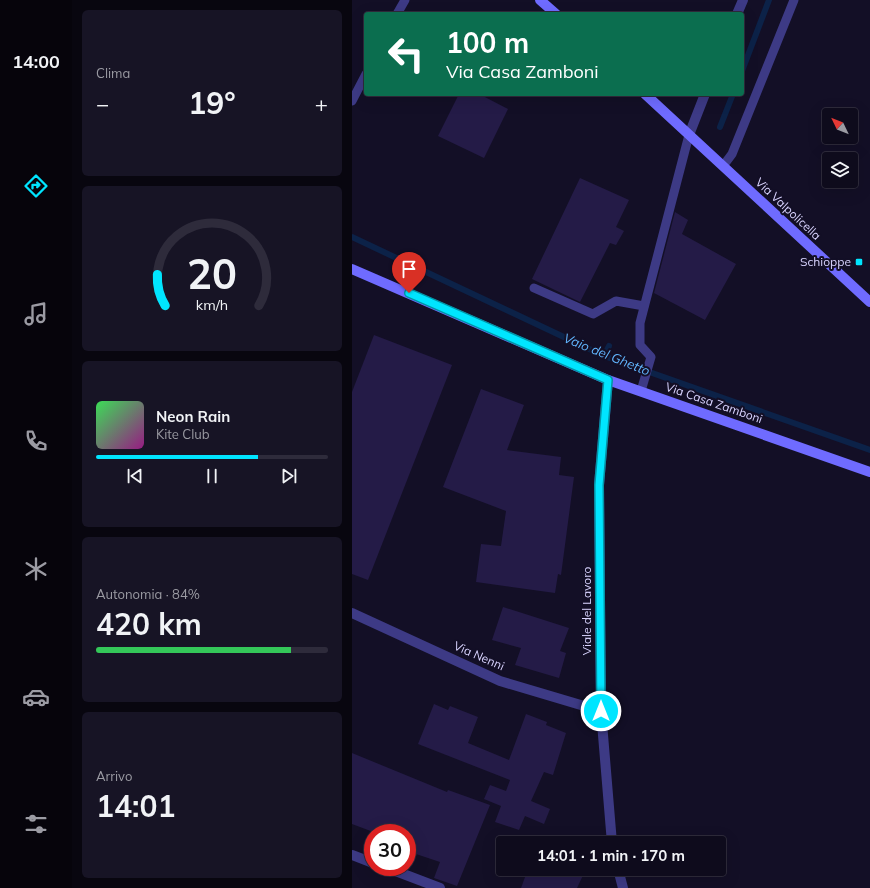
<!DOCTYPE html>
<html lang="it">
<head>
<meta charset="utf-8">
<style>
  body { margin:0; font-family:Mulish,sans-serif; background:#171425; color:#f1f3f6; height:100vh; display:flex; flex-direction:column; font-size:15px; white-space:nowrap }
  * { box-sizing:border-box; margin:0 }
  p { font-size:13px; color:#9b9ba3 }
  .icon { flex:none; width:22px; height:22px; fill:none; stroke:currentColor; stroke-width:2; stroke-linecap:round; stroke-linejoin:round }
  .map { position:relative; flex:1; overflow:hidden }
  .details { display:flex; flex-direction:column; gap:10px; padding:10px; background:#08060f; width:280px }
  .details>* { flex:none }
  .top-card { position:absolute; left:12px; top:12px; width:380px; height:84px; border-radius:4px; box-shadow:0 4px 16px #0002,0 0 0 1px #2e2b3b; background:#0b6e4f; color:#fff; overflow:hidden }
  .needle { width:26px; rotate:313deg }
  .buttons { position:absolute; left:470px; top:108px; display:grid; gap:8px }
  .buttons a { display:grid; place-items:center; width:36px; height:36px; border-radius:4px; background:#0e0b1c; box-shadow:0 4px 16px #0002,0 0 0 1px #2e2b3b; font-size:20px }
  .speed { position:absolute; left:12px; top:824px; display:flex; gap:8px; font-size:20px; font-weight:700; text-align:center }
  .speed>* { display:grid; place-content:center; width:52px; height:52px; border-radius:50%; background:#0e0b1c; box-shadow:0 4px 16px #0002,0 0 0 1px #2e2b3b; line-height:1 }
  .speed .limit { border:6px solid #d22; background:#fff; color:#111 }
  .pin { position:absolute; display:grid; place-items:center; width:34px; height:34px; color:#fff; margin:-41px -17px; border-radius:50% 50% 50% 0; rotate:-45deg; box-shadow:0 0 4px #0007 }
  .pin .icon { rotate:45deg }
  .me { position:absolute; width:44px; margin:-22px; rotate:0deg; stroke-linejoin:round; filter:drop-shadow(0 0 3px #0008) }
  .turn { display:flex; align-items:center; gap:14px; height:84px; padding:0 16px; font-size:18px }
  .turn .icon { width:52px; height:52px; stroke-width:2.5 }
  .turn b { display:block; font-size:28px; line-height:34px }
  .big { font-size:30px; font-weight:700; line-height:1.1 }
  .details .tile { flex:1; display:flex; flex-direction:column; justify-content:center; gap:6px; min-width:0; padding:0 14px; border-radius:6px; background:#171425 }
  .details .dial { align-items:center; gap:0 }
  .dial svg { height:104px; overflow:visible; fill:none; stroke:#2e2b3b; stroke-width:7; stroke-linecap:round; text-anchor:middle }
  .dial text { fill:#f1f3f6; stroke:none }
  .song { display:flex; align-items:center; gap:12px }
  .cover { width:48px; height:48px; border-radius:6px; background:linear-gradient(135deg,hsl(130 70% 55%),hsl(310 70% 35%)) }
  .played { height:4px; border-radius:2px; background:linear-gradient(90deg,#00e5ff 70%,#2e2b3b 70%) }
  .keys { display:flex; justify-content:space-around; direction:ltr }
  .heat { display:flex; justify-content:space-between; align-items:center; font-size:22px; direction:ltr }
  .charge { height:6px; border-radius:3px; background:linear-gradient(90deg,#34c759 84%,#2e2b3b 0) }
  .trip { position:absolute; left:144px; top:836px; width:230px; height:40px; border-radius:4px; background:#0e0b1c; box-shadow:0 4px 16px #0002,0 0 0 1px #2e2b3b; font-weight:700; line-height:40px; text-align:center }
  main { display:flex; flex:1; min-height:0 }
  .tabs { display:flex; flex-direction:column; width:72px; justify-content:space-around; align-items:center; background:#06040b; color:#9b9ba3 }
  .tabs .icon { width:28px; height:28px }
  .tabs .selected { color:#00e5ff }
  .tabs b { font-size:18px; color:#f1f3f6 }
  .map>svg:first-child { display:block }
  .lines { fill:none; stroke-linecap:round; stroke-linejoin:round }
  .stream { stroke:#0c2248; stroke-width:6 }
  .building { fill:#241b47 }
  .lane { stroke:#3d3a85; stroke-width:9 }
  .street { stroke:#3d3a85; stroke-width:10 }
  .secondary { stroke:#6f6bff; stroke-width:10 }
  .route-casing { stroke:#0095a6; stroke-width:10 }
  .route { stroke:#00e5ff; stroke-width:7 }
  .poi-dot { fill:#00e5ff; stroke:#130f26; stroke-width:1.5 }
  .labels { text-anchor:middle; stroke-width:4; stroke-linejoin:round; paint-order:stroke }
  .street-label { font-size:12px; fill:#d9d4ff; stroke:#130f26 }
  .poi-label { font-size:12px; fill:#d9d4ff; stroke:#130f26; text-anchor:end }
  .water-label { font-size:13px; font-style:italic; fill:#62b6ff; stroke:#130f26 }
</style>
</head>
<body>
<main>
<nav class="tabs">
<b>14:00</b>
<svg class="icon selected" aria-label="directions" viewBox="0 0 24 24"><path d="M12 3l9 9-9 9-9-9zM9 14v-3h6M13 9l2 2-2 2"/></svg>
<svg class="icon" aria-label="music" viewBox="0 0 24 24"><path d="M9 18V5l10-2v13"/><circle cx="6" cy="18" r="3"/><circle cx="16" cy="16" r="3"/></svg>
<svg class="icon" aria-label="phone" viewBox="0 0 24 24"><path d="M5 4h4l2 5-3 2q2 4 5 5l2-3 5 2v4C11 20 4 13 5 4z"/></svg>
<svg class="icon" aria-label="climate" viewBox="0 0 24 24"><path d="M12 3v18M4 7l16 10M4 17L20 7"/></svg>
<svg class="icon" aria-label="car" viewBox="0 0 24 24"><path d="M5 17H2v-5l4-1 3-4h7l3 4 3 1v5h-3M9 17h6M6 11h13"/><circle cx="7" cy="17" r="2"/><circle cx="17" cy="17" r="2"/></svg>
<svg class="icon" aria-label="filters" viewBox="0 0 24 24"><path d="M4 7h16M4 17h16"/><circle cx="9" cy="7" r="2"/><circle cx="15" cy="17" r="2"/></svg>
</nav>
<section class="details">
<div class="tile"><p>Clima</p>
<div class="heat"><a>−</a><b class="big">19°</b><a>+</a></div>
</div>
<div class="tile dial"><svg viewBox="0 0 100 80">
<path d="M14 69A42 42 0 1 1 86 69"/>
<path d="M14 69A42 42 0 0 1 8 45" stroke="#00e5ff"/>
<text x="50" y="56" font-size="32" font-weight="700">20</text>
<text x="50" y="72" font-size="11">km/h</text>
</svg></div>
<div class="tile">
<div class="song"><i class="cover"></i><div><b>Neon Rain</b><p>Kite Club</p></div></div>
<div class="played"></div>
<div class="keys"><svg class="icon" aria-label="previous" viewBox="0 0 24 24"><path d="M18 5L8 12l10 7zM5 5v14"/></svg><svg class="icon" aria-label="pause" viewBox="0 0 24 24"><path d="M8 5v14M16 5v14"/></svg><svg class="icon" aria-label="next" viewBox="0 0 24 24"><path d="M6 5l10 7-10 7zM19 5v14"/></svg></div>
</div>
<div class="tile"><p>Autonomia · 84%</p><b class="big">420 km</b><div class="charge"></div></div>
<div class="tile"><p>Arrivo</p><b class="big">14:01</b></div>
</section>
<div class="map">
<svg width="518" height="888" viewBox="0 0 518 888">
  <rect width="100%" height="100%" fill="#130f26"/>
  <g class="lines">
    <g class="stream">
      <polyline points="390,71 417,0"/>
      <polyline points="368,127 381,94"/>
      <polyline points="0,237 252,356 518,450"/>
      <polyline points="252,356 257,346"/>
    </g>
  </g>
  <g class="building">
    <polygon points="107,94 127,94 156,109 132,158 86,136"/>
    <polygon points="228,178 277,200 264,227 272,231 264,245 258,243 228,302 180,279"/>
    <polygon points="323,212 336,220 330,234 384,264 353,320 302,293"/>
    <polygon points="22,335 100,365 16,580 0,574 0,392"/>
    <polygon points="129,389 172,405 155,450 209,457 207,475 222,477 209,575 206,574 203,593 124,582 129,544 149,546 154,511 91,487"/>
    <polygon points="151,607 217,628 208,651 214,653 207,678 163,665 169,648 140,640"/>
    <polygon points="82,704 96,710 98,706 126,717 116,743 157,760 174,714 195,722 194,725 214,733 201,775 192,772 179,801 198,809 192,824 173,816 167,830 143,822 149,806 132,799 138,785 154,791 158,780 66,744"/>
    <polygon points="0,753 95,792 96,790 138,805 105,886 82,878 88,862 55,851 55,833 24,833 0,824"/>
    <polygon points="176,869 234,869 225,888 169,888"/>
  </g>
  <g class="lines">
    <g class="lane">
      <polyline points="45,14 53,0"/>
      <polyline points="0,101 14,74"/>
      <polyline points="371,166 380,154 442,0"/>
      <polyline points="182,288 241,314 264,301 292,306"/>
      <polyline points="289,391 299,357 288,345 288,323 337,135"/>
    </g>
    <g class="street">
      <polyline points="385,14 391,0"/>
      <polyline points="337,135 353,94"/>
      <polyline points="256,380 247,485 249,711 260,843"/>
      <polyline points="0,613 148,681 249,711"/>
      <polyline points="0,855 21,863"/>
      <polyline points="33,867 88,888"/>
      <polyline points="266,869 271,888"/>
    </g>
    <g class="secondary">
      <polyline points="188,0 204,14"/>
      <polyline points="293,94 518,302"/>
      <polyline points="0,269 256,380 518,472"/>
    </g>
  </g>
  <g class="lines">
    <defs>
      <polyline id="route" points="57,293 256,380 247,485 249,711"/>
    </defs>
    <use href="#route" class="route-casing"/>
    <use href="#route" class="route"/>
  </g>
  <rect class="poi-dot" x="503" y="258" width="8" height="8" rx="2"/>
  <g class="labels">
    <g class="street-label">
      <text transform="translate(436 209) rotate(43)" y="4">Via Valpolicella</text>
      <text transform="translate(362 403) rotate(19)" y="4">Via Casa Zamboni</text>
      <text transform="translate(235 611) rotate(-90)" y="4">Viale del Lavoro</text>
      <text transform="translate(127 656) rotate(24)" y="4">Via Nenni</text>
    </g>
    <g class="poi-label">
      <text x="499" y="266">Schioppe</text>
    </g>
    <g class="water-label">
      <text transform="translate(255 354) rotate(22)" y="5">Vaio del Ghetto</text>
    </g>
  </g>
</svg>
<div class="buttons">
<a><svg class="needle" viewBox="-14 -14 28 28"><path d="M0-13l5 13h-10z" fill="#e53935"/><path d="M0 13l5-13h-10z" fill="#9b9ba3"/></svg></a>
<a><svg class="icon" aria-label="layers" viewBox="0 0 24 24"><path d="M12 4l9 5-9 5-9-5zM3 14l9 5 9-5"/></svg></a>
</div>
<div class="speed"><div class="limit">30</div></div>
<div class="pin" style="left:57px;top:293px;background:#d93025"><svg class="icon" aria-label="arrive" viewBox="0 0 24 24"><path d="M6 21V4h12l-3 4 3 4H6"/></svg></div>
<svg class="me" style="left:249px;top:711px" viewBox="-20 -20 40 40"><circle r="17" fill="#00e5ff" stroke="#fff" stroke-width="3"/><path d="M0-11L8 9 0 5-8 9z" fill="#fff"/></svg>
<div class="trip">14:01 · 1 min · 170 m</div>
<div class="top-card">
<div class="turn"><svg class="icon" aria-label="left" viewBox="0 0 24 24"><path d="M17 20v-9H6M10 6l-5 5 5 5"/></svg><div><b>100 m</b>Via Casa Zamboni</div></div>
</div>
</div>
</main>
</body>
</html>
